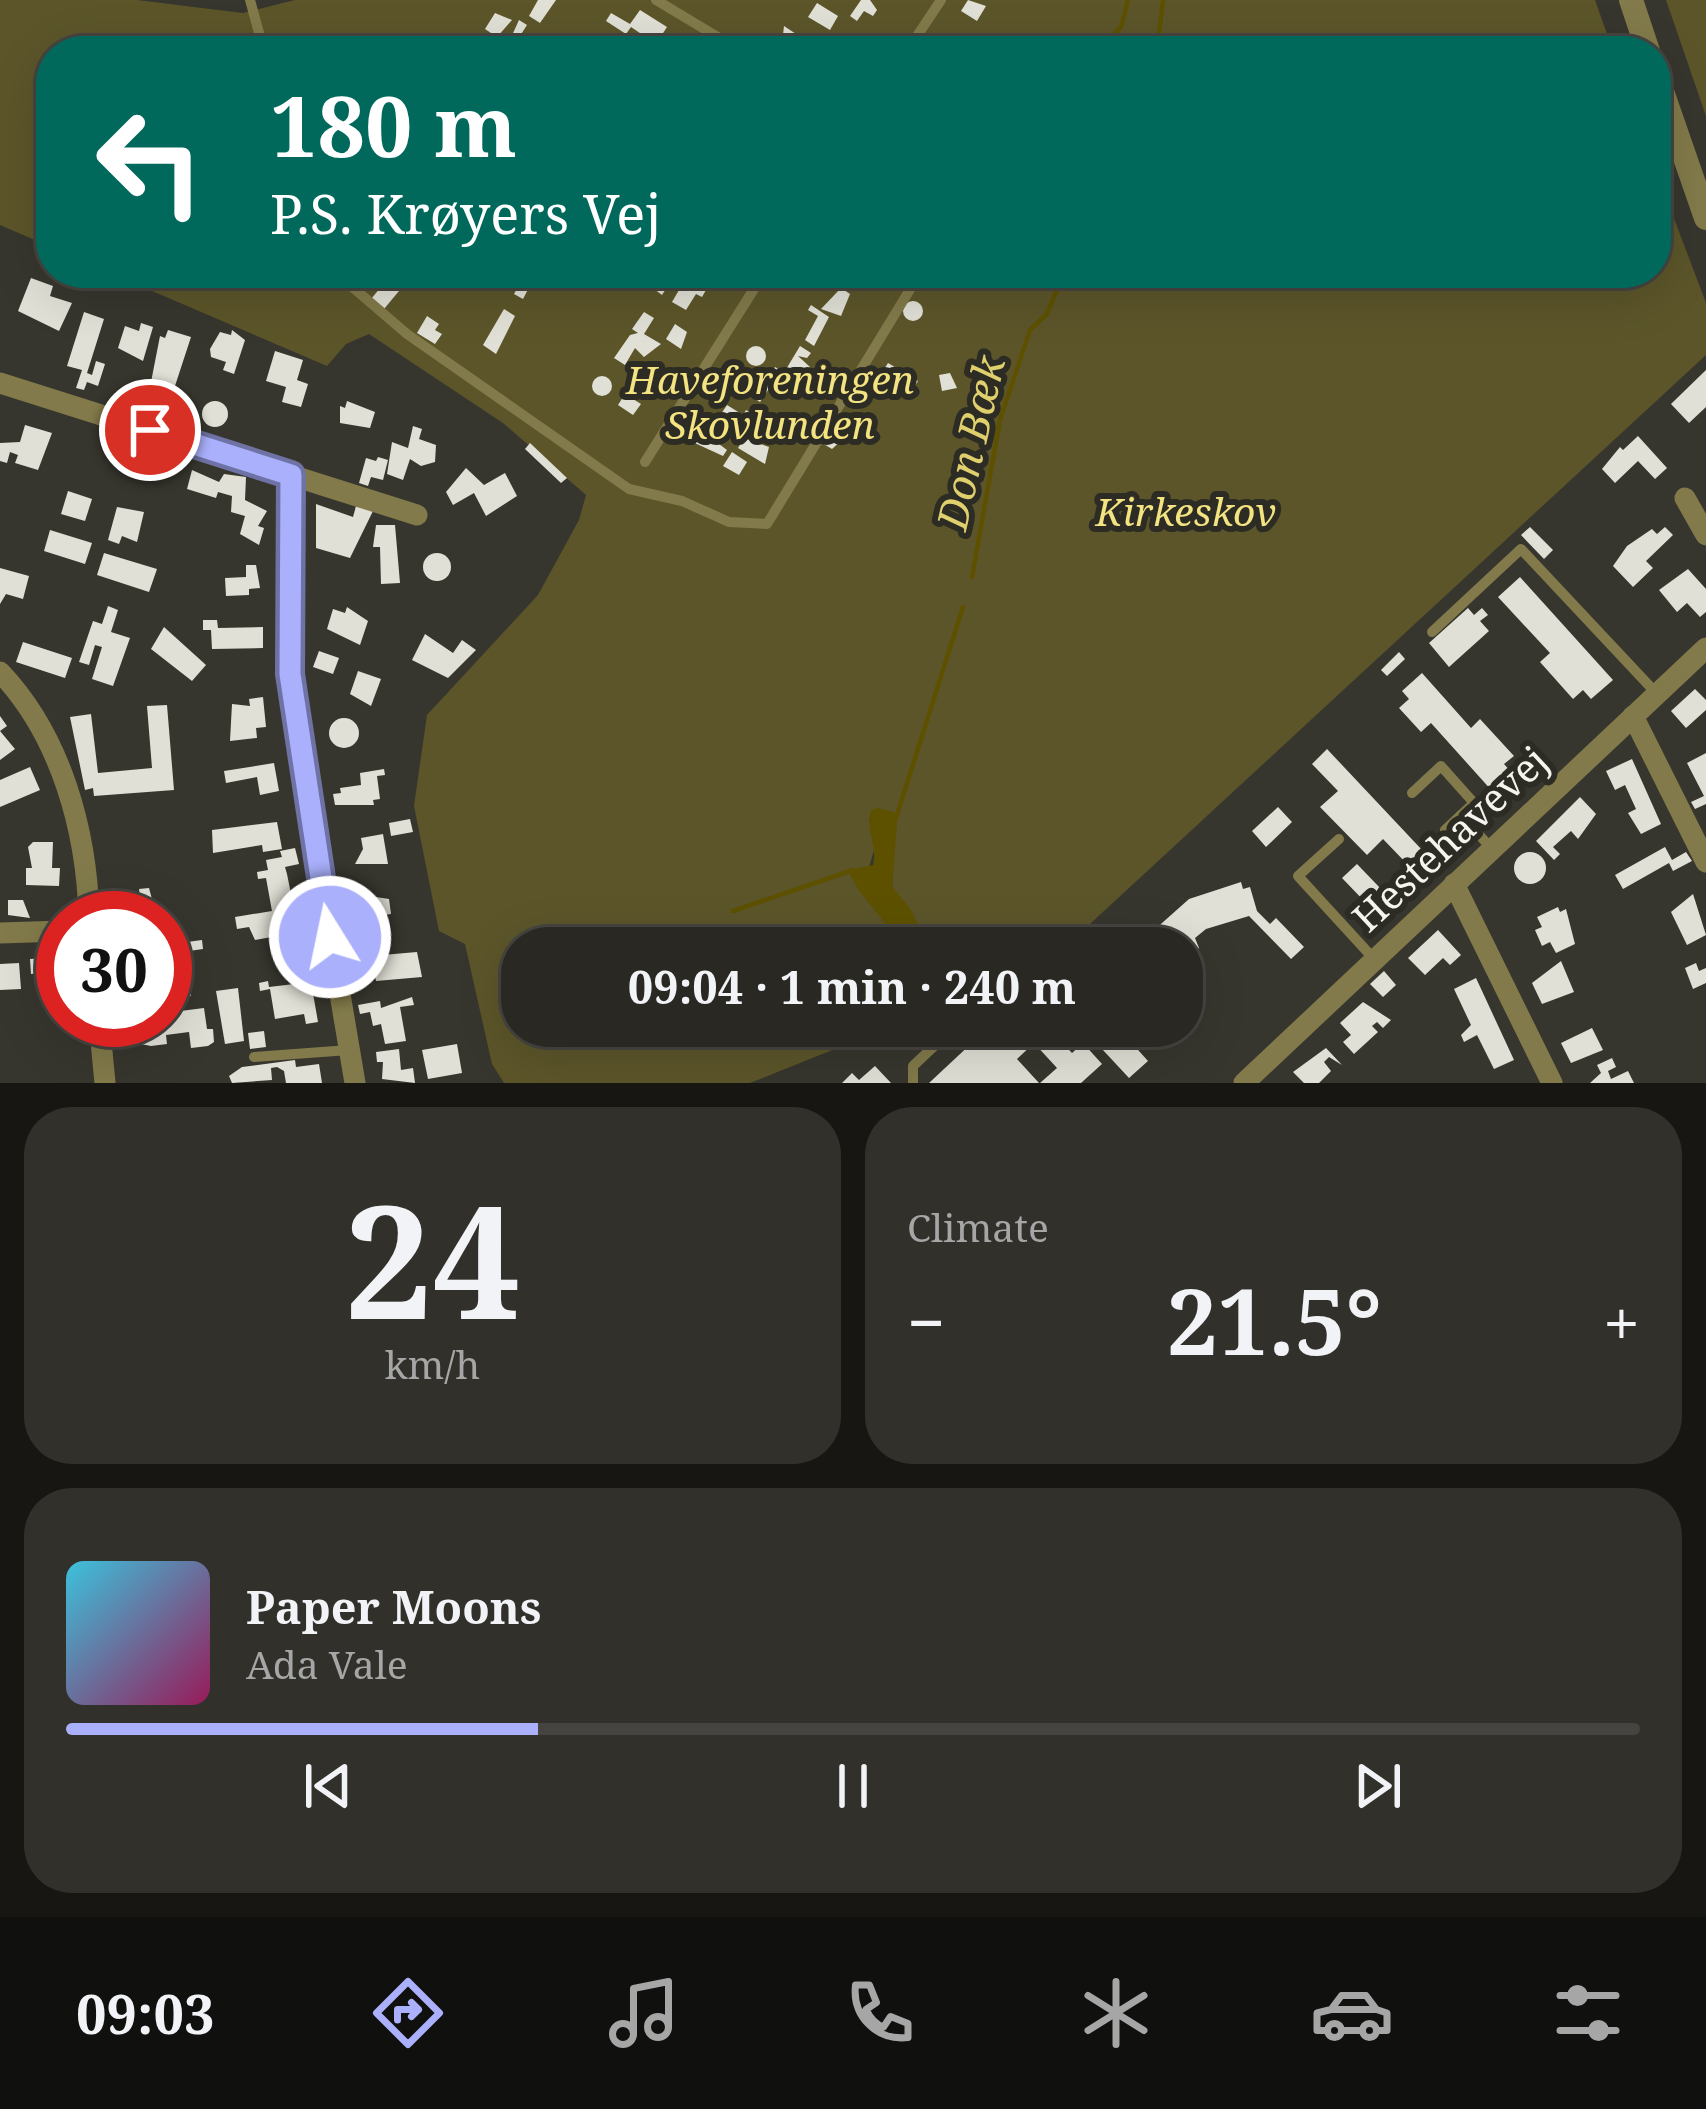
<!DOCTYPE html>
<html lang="en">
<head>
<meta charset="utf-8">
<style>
  body { margin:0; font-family:"Noto Serif",serif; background:#31302a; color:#f1f3f6; height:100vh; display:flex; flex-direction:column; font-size:45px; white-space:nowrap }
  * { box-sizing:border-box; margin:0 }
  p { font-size:39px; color:#a5a6a5 }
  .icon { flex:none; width:66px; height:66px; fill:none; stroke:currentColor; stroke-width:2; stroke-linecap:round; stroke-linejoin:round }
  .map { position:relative; height:1083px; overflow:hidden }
  .side { display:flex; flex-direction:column; gap:24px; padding:24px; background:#171613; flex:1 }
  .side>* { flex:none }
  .top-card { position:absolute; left:36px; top:36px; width:1635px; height:252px; border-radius:48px; box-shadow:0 12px 48px #0002,0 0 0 3px #454440; background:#00695c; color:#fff; overflow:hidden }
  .speed { position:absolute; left:36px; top:891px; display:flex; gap:24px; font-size:60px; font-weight:700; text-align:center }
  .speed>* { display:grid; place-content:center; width:156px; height:156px; border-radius:50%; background:#292822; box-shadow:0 12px 48px #0002,0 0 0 3px #454440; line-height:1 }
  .speed .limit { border:18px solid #d22; background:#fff; color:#111 }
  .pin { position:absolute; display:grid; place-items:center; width:102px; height:102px; color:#fff; margin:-51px; border:6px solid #fff; border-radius:50%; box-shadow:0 3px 12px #0007 }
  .me { position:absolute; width:132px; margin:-66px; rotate:350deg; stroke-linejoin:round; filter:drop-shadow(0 0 9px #0008) }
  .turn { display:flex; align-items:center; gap:42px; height:252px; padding:0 36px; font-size:54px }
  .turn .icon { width:156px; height:156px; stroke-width:2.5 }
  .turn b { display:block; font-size:84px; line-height:102px }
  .big { font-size:90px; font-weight:700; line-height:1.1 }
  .side .tile { flex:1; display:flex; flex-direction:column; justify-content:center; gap:18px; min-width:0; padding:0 42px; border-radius:48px; background:#31302a }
  .side .dial { align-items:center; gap:0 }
  .dial b { font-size:156px; line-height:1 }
  .song { display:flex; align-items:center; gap:36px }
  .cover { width:144px; height:144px; border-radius:18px; background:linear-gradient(135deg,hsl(190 70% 55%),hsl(330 70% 35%)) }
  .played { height:12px; border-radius:6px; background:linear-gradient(90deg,#aab0fc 30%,#454440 30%) }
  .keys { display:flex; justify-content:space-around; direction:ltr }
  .heat { display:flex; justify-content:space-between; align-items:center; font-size:66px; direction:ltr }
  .side .tiles { flex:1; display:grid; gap:24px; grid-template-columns:1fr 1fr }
  .tile:last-child { grid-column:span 2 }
  .trip { position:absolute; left:501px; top:927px; width:702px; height:120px; border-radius:48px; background:#292822; box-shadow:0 12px 48px #0002,0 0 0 3px #454440; font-weight:700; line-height:120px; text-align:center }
  .tabs { display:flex; height:192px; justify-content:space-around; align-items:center; background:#10100e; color:#a5a6a5 }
  .tabs .icon { width:84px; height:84px }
  .tabs .on { color:#aab0fc }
  .tabs b { font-size:54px; color:#f1f3f6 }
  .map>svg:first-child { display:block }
  .green { fill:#5c552a }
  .water { fill:#5d5100 }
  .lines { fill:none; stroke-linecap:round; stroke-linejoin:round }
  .stream { stroke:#5d5100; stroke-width:4.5 }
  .building { fill:#e1e0d6 }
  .service { stroke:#827a4a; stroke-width:10 }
  .minor { stroke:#827a4a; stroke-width:21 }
  .tertiary { stroke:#827a4a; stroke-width:24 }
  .route-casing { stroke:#6e72a4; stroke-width:30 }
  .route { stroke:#aab0fc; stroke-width:21 }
  .labels { text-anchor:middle; stroke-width:12; stroke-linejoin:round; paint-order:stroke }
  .park-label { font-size:39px; font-style:italic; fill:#f3e381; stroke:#2d2c24 }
  .street-label { font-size:39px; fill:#f5f4ef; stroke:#2d2c24 }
  .water-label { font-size:42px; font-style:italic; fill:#dfcf6d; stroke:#2d2c24 }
</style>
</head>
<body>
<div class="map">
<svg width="1706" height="1083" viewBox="0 0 1706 1083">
  <rect width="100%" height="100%" fill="#37362e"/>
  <g class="green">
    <polygon points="0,0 137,0 243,13 295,0 1595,0 1613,51 51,51 51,247 0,225"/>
    <polygon points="1666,0 1706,0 1706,116"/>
    <polygon points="1656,171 1706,303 1706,355 1064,948 930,948 892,886 895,835 869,818 876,844 869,867 894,948 522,948 522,1026 892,1026 750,1083 504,1083 492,1064 465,944 439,931 414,806 427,715 538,595 579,520 586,495 503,423 369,334 346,344 327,366 110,273 1656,273"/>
  </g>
  <path class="water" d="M878,808L898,813L892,886L911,910L930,948H894C891,917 858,901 849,870L873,865C878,844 865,831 871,810Z"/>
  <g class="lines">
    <g class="stream">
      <polyline points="1089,39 1110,38 1121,27 1128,0"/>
      <polyline points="1157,51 1163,0"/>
      <polyline points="972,577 1000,420 1030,330 1046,315 1059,286 1082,273"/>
      <polyline points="896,818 963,607"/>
      <polyline points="733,911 853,870"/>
      <polyline points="634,948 692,926"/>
    </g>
  </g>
  <g class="building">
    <polygon points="538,0 556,0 540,23 529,16"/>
    <polygon points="861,0 870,0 877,10 873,16 864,11 857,21 850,16"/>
    <polygon points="968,0 986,6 977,21 961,11"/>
    <polygon points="817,3 838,16 830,30 808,17"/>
    <polygon points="640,10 667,27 656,44 631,27 626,34 606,21 611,13 630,24"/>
    <polygon points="495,13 512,20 497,37 485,29"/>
    <polygon points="519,20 527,25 518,39 527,45 524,51 505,51"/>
    <polygon points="784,26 805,40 802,51 782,44"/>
    <polygon points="526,273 535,276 523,299 514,294"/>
    <polygon points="652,273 676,273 662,295 646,283"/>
    <polygon points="778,273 807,273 813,278 807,287 799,281 796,286"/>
    <polygon points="31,278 53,286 50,296 72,303 59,331 18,311"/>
    <polygon points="686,278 706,290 702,297 696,294 686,310 672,302 679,290 674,287"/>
    <polygon points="386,281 399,291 384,309 371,299"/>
    <polygon points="841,288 850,294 841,316 821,309"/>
    <circle cx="913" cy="311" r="10"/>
    <polygon points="811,305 829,317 814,346 805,340 818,316 808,310"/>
    <polygon points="504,309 515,316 496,354 483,345"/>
    <polygon points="84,312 104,319 87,373 92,375 96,361 105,364 98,386 87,382 84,390 76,388 82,370 67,366"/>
    <polygon points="644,312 654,318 644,334 661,344 644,357 635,348 625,365 614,358 630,335 638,333 632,329"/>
    <polygon points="427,316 439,324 435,330 442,334 435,344 417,333"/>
    <polygon points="141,323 153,327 143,361 118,348 125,326 139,331"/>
    <polygon points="675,324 687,332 681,349 666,339"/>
    <polygon points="168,330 191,337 174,389 151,382 160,336 165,338"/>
    <polygon points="232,330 245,340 234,374 223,370 226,362 211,357 210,349 220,332 231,335"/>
    <circle cx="756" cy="356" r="10"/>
    <polygon points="800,346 811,353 807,358 798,356 810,367 801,381 785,371"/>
    <polygon points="275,351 303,360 297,380 308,384 301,407 282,402 286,387 266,381"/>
    <polygon points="646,361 662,371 653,387 640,379"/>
    <polygon points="888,363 918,381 911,392 888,378 883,371"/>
    <polygon points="775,367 781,371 760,402 745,392 753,375 769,376"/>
    <polygon points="1706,370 1706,407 1689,423 1671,404"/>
    <polygon points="950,373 957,388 942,391 939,375"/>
    <circle cx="602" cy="386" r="10"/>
    <polygon points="625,394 641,404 633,415 618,405"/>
    <polygon points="347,401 375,412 370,428 340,423 340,406 345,408"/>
    <circle cx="215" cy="414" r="13"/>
    <polygon points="727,405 743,415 746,410 755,416 751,422 743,417 736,428 729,423 725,430 715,423"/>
    <polygon points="837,419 855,433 849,442 843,439 832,449 822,443"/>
    <polygon points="25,425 52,433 38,470 15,463 18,455 10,452 7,463 0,461 0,443 20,442"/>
    <polygon points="413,426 422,429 419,439 436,445 435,462 421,466 410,459 403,480 387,474 392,442 408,448"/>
    <polygon points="695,426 727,450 723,456 686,439"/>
    <polygon points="1638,436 1667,468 1655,479 1638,461 1615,483 1602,469 1620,447 1623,450"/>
    <polygon points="744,438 769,447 765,464 738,448"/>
    <polygon points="530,443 567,478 561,483 525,449"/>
    <polygon points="732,452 747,462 739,475 723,466"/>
    <polygon points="378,457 388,460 383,480 371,477 368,486 359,483 366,458 376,461"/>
    <circle cx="163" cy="469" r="9"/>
    <polygon points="466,468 484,485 505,473 517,496 486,516 474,493 453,505 446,492"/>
    <polygon points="192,470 219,482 224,474 246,477 245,500 267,511 258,526 264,528 259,545 240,534 245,516 231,512 232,496 218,492 216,498 187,489"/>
    <polygon points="68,491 92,499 85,521 61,514"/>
    <polygon points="316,504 353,517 356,506 373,511 350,558 316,548"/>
    <polygon points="117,507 144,512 137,542 122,536 119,544 108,540"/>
    <polygon points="376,525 395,525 400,583 381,584 380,547 373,547"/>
    <polygon points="1530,527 1553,550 1544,559 1521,535"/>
    <polygon points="1665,527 1673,535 1646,561 1653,568 1633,587 1613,566 1627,546 1652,529 1657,534"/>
    <polygon points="50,530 92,543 85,564 44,551"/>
    <polygon points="104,553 157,569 149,592 97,575"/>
    <circle cx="437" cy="567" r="14"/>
    <polygon points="246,565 256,565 260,588 249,589 249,595 226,596 225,578 246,577"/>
    <polygon points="0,568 29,576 23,599 6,594 0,604"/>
    <polygon points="1688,569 1706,589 1706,612 1700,617 1687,603 1677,612 1659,590"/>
    <polygon points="1520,577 1613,680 1591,699 1583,690 1573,699 1540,662 1550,653 1498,597"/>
    <polygon points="108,606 118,610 111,632 130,638 113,686 92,679 102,647 95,645 89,665 79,662 93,621 102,624"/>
    <polygon points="347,607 368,621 360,645 327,629 333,609 345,613"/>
    <polygon points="1468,608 1474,615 1482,608 1488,615 1480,621 1489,631 1449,667 1429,643"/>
    <polygon points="203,620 217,620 218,628 263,627 263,648 212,649 211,630 203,630"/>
    <polygon points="164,627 206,665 192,681 151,649"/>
    <polygon points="425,634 453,653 462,640 476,650 448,678 412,660"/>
    <polygon points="23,642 72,658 65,678 16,662"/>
    <polygon points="319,651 339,658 333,674 313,667"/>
    <polygon points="1399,652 1405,659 1387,676 1381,670"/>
    <polygon points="358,671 381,679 371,706 350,694"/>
    <polygon points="1422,673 1471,728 1480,719 1514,756 1504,764 1513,774 1493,792 1431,723 1421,732 1399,708 1409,699 1402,691"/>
    <polygon points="1695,689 1706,700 1706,710 1686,728 1671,711"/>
    <polygon points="263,697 266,727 256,728 257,738 230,741 232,704 250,706 249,699"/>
    <polygon points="167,705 174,790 94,796 93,788 85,790 70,717 91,714 98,773 152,768 147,706"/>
    <polygon points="0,716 7,726 0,731 15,749 0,760"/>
    <circle cx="344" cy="733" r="15"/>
    <polygon points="1327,749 1423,851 1408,865 1383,839 1367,855 1320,807 1338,791 1312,764"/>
    <polygon points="1706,753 1706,804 1695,809 1691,802 1704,796 1687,763"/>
    <polygon points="1632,759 1661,824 1641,834 1628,813 1636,809 1625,785 1615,790 1606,771"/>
    <polygon points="274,763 279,791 260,795 257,777 226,783 224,771"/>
    <polygon points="30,767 40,790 0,807 0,780"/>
    <polygon points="384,769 385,775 377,776 380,799 373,800 374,805 335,805 333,794 341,793 340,788 361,785 360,773"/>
    <polygon points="1580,797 1596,814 1578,839 1571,831 1553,847 1560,854 1554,860 1536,841"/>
    <polygon points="1278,807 1292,822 1266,847 1252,831"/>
    <polygon points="410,819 413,832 391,836 389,823"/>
    <polygon points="277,822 282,849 263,852 262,845 213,853 212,830"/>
    <polygon points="383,834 388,864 355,864 363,849 361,838"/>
    <polygon points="33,842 53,842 52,868 60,868 59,886 26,885 26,868 32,868 28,847"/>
    <polygon points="1665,847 1672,860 1686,852 1692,861 1673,871 1669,863 1623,889 1615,875"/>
    <polygon points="295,848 299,864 285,867 287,874 293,904 308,902 310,916 276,916 278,928 299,924 310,967 292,970 289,957 281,958 277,936 255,940 249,927 237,929 235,917 272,911 266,878 258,879 257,872 268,870 266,860 282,857 280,851"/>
    <circle cx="1530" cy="868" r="16"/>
    <polygon points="1357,864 1382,890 1367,904 1342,878"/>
    <polygon points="1241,882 1243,889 1250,887 1257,911 1270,924 1276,918 1304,947 1291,959 1249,916 1206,929 1195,938 1199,948 1182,963 1182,948 1134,948 1189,899"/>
    <polygon points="149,888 157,918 123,918 121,898 140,896 139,889"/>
    <polygon points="1693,894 1706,935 1687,945 1671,912"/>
    <polygon points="376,897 389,899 391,914 356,919 353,901"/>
    <polygon points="8,900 23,900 30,918 8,915"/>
    <polygon points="1558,907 1560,912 1566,909 1575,944 1556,953 1550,942 1542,946 1535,930 1542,927 1537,917"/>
    <polygon points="1438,930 1461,955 1450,965 1443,958 1425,975 1408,958"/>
    <polygon points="202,940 203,949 189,951 189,978 172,980 165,945"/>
    <polygon points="417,952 422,977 376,981 371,956"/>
    <polygon points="63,957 63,993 55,993 53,980 41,981 40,973 31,974 30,959"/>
    <polygon points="1561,961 1574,992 1542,1004 1532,983"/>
    <polygon points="19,963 21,989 0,990 0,964"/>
    <polygon points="1696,963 1699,971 1706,968 1706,983 1693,989 1685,968"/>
    <polygon points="1384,971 1396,985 1383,997 1370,984"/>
    <polygon points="1476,978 1514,1060 1494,1069 1477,1035 1464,1042 1461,1035 1471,1025 1454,989"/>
    <polygon points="268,981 269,987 311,982 318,1022 306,1024 304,1014 275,1019 270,989 260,991 259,983"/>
    <polygon points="190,984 191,996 166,999 165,989"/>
    <polygon points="238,988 244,1041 225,1044 216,991"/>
    <polygon points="412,997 414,1005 400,1007 406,1041 385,1044 381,1024 373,1026 370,1012 360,1014 358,1005 380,1001 381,1008"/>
    <polygon points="1363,1002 1391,1020 1383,1028 1377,1022 1372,1026 1378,1032 1354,1054 1343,1042 1351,1035 1340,1023"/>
    <polygon points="204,1008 207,1029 213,1029 214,1042 208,1046 191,1048 189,1032 166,1035 167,1044 151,1046 141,1044 140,1031 117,1032 116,1020 165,1020 165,1013"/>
    <polygon points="990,1026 1061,1026 1053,1033 1072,1053 1083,1043 1102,1064 1081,1083 1040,1083 1057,1068 1034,1043 1017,1059 1039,1083 929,1083"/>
    <polygon points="1099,1026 1136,1026 1130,1041 1148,1061 1129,1078 1089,1035"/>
    <polygon points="1592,1028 1603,1050 1571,1063 1561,1043"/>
    <polygon points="264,1031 266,1047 250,1049 248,1033"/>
    <polygon points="457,1044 462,1073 428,1079 422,1050"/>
    <polygon points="1326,1048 1342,1065 1329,1057 1324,1062 1331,1071 1319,1083 1304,1083 1293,1072"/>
    <polygon points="399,1049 401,1070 413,1068 415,1083 382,1079 383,1062 377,1062 376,1052"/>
    <polygon points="1612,1058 1616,1067 1608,1071 1611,1079 1628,1071 1634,1083 1590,1083 1601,1073 1597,1065"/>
    <polygon points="295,1060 296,1067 319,1064 322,1083 286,1083 284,1071 277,1067 271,1068 272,1080 232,1083 229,1076 242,1067"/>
    <polygon points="875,1066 891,1083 842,1083 852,1073 859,1080"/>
  </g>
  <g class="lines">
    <g class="service">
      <polyline points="250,0 264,51"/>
      <polyline points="656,0 741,51"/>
      <polyline points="907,51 941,0"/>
      <polyline points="336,273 407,334 629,489 682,501 729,522 767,524 920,273"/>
      <polyline points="645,462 764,273"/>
      <polyline points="1432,632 1521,549 1657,694"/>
      <polyline points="1412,793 1441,766 1474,803 1445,830"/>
      <polyline points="1461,815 1492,849"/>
      <polyline points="1339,839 1298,876 1374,959"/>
      <polyline points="254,1057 349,1050"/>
      <polyline points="913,1083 913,1066 947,1034 967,1026"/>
    </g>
    <g class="minor">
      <polyline points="0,383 417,515"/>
      <polyline points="291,475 290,675 296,733 355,1083"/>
      <polyline points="1685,498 1706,535"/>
      <path d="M0,672C61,736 87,831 89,918"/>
      <polyline points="1633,716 1706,862"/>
      <polyline points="1454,884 1552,1083"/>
      <polyline points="0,933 63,931"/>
      <polyline points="99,1020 105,1083"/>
      <polyline points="1244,1083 1706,648"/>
    </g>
    <g class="tertiary">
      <polyline points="1631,0 1648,51"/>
      <polyline points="1656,74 1706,218"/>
    </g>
  </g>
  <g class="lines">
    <defs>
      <polyline id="route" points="150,430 291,475 290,674 330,937"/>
    </defs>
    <use href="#route" class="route-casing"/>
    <use href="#route" class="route"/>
  </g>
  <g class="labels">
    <g class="park-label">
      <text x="770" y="394">Haveforeningen<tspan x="770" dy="45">Skovlunden</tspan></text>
      <text x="1186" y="526">Kirkeskov</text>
    </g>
    <g class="street-label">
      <text transform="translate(1450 839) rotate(-43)" y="14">Hestehavevej</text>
    </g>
    <g class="water-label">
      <text transform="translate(971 443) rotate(-77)" y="15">Don Bæk</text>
    </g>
  </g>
</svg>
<div class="speed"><div class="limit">30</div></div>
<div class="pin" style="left:150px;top:430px;background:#d93025"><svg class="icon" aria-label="arrive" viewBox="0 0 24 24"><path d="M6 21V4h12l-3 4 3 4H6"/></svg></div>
<svg class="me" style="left:330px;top:937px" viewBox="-20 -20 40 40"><circle r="17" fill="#aab0fc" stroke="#fff" stroke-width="3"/><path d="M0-11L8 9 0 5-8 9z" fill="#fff"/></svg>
<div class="trip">09:04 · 1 min · 240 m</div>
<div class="top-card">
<div class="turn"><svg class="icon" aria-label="left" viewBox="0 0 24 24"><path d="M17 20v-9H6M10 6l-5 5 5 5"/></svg><div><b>180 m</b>P.S. Krøyers Vej</div></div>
</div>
</div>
<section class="side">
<div class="tiles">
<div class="tile dial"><b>24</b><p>km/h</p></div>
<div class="tile"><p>Climate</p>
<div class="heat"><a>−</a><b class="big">21.5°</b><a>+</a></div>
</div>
<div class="tile">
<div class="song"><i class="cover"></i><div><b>Paper Moons</b><p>Ada Vale</p></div></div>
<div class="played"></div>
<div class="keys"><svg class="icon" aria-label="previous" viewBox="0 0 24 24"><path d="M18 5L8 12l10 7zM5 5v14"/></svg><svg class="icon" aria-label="pause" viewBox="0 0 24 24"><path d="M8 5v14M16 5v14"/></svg><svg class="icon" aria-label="next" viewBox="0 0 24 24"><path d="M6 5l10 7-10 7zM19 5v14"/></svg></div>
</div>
</div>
</section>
<nav class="tabs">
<b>09:03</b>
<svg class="icon on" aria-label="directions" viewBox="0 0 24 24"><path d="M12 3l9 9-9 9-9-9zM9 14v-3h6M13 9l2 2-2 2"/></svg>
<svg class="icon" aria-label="music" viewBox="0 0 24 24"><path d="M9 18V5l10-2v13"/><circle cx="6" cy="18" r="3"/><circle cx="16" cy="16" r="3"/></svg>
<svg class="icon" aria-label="phone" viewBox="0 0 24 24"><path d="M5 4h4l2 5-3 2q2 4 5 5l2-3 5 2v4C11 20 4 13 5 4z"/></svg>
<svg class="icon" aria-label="climate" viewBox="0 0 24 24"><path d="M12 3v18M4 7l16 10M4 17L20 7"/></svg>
<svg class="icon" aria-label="car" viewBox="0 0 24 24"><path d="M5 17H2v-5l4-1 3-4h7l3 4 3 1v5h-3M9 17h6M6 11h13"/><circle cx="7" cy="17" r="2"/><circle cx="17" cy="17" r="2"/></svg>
<svg class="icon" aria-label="filters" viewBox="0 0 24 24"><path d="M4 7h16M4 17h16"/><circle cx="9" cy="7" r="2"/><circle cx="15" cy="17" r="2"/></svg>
</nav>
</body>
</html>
